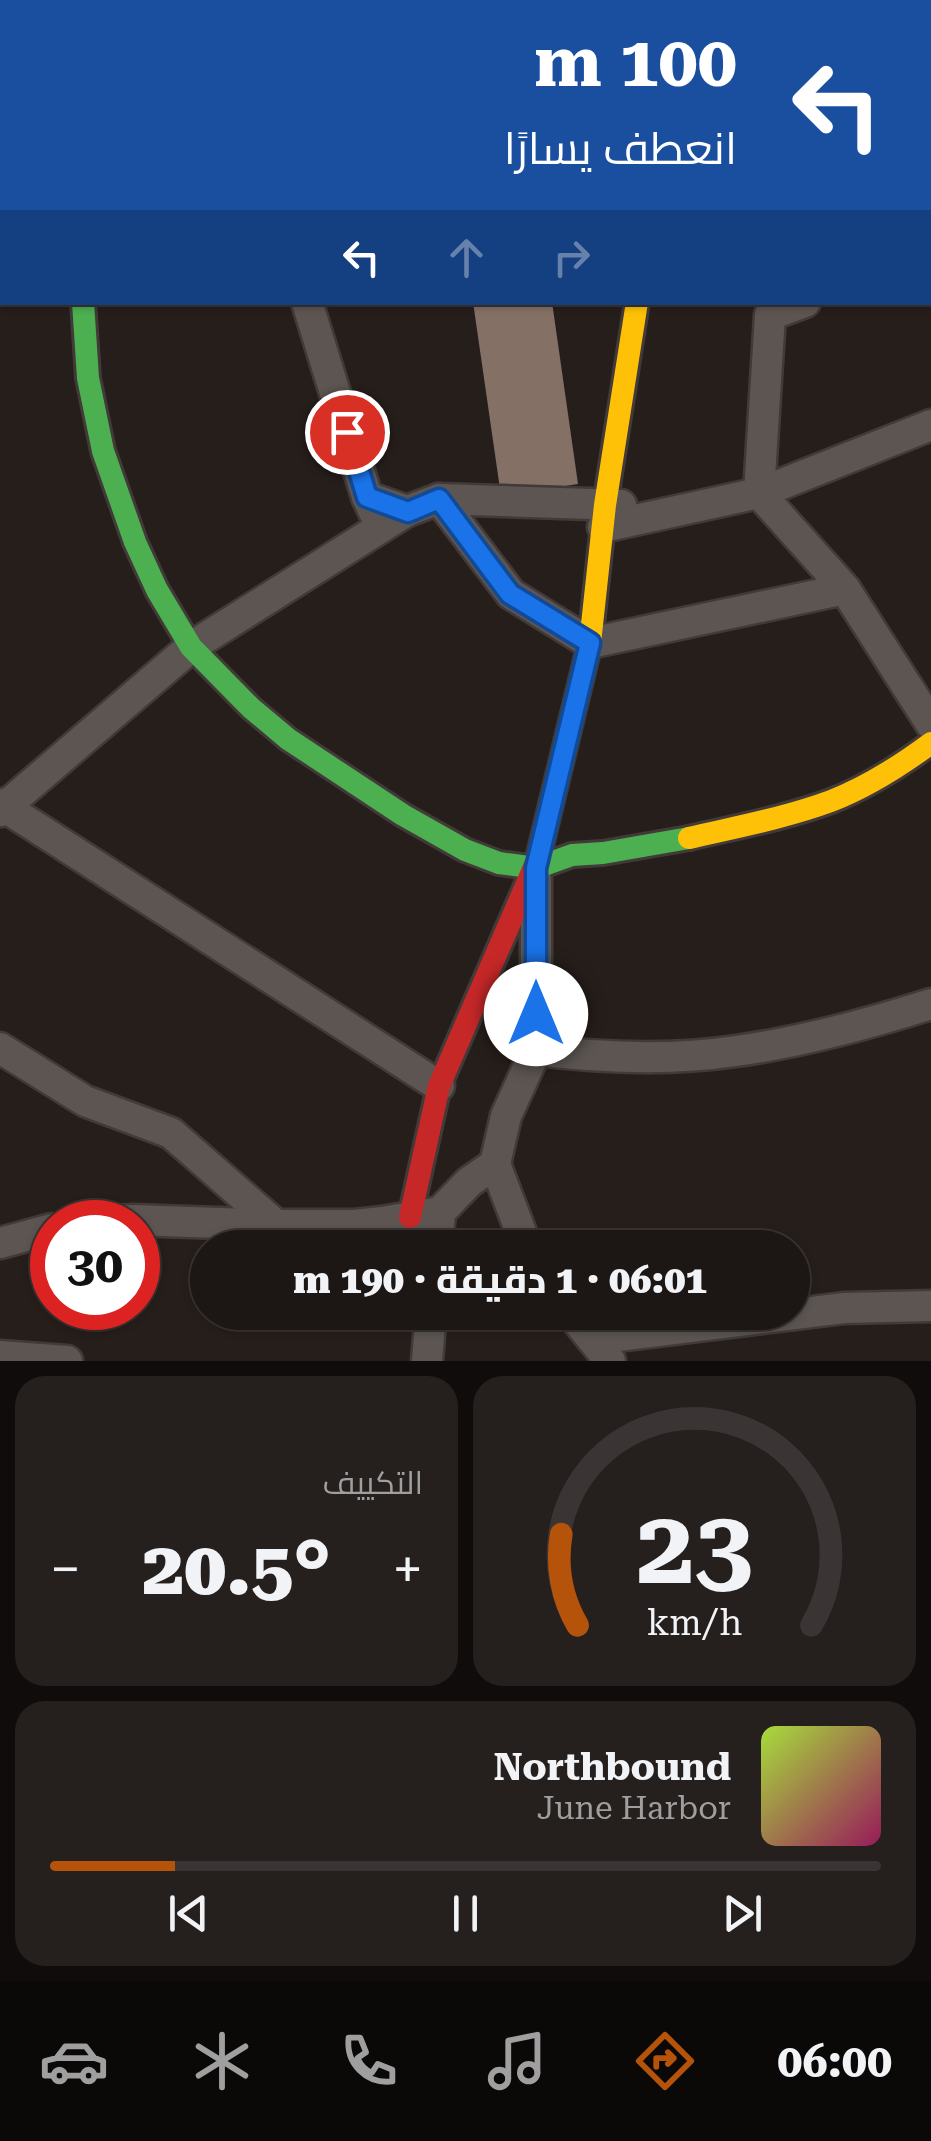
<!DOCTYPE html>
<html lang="ar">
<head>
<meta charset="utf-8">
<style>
  body { margin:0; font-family:"Roboto Serif",Cairo,serif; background:#251f1d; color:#f1f3f6; direction:rtl; height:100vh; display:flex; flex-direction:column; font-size:38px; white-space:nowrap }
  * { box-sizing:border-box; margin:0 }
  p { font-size:32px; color:#a09fa0 }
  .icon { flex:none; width:55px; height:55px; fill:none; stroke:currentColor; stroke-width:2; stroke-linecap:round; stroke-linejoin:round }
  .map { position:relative; height:1361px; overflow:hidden; direction:ltr }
  .details { display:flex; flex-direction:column; gap:15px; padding:15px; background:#0f0c0b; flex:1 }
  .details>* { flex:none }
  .hud { position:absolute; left:0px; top:0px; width:932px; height:305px; box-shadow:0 2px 8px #0004,0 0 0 2px #3a3534; direction:rtl; background:#1a4fa0; color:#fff; overflow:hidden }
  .speed { position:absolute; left:30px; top:1200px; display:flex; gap:20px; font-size:50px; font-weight:700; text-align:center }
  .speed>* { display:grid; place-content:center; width:130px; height:130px; border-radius:50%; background:#1c1614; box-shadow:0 2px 8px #0004,0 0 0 2px #3a3534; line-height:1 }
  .speed .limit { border:15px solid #d22; background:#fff; color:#111 }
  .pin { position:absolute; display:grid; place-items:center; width:85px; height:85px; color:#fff; margin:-42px; border:5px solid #fff; border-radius:50%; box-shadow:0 2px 10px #0007 }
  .me { position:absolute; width:110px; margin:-55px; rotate:0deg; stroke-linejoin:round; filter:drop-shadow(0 0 8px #0008) }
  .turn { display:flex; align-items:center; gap:35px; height:210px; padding:0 30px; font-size:45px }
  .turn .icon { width:130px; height:130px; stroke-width:2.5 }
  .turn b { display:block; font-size:70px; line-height:85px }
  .lanes { display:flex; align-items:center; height:95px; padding:0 30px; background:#0003; justify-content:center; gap:50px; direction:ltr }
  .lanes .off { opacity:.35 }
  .big { font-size:75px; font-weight:800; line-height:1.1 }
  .details .card { flex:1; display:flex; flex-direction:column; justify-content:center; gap:15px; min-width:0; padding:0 35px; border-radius:30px; background:#251f1d }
  .details .dial { align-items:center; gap:0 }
  .dial svg { height:260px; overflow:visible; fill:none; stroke:#3a3534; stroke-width:7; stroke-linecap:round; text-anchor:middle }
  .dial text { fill:#f1f3f6; stroke:none }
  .song { display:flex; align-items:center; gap:30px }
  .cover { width:120px; height:120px; border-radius:15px; background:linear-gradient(135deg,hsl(80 70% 55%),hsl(330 70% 35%)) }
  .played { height:10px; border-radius:5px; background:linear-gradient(90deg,#b45309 15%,#3a3534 15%) }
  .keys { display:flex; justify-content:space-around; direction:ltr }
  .heat { display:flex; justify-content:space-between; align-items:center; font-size:55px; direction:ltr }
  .details .tiles { flex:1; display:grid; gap:15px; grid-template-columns:1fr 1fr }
  .card:last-child { grid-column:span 2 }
  .trip { position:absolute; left:190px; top:1230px; width:620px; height:100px; border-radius:50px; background:#1c1614; box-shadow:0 2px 8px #0004,0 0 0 2px #3a3534; font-weight:800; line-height:100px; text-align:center; direction:rtl }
  .tabs { display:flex; height:160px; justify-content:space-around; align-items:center; background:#0b0908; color:#a09fa0 }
  .tabs .icon { width:70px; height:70px }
  .tabs .selected { color:#b45309 }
  .tabs b { font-size:45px; color:#f1f3f6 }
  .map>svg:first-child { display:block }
  .building { fill:#857066 }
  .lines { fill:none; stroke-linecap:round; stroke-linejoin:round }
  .street-casing { stroke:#413a38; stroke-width:35 }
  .fast-casing { stroke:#413a38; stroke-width:28 }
  .slow-casing { stroke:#413a38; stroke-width:28 }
  .jam-casing { stroke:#413a38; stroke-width:28 }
  .street { stroke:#5c5552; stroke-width:30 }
  .fast { stroke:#4caf50; stroke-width:22 }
  .slow { stroke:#ffc107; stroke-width:22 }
  .jam { stroke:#c62828; stroke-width:22 }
  .route-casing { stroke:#114b97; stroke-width:25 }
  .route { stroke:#1a73e8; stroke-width:18 }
</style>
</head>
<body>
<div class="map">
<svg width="931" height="1361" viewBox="0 0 931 1361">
  <rect width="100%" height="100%" fill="#261e1b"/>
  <polygon class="building" points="473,302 552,302 578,484 501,496"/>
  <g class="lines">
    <defs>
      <g id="street">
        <polyline points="369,0 371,2"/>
        <polyline points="184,2 186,0"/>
        <polyline points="930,256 931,256"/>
        <polyline points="307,302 367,497 375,514"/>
        <polyline points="805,302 770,315 759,493 845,589"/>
        <polyline points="367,497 407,511 439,499 511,594 590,643 845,589 931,724"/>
        <polyline points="439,499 621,505"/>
        <polyline points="603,527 759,493 931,425"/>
        <polyline points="0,804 439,1086"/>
        <polyline points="0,811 191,647 407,511"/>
        <polyline points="0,1048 85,1101 171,1133 276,1225"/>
        <path d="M536,1050C602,1058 669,1061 736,1051C802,1042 868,1024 931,1004"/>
        <polyline points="495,1164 527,1248"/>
        <polyline points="90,1222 133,1220 276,1225 355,1225 382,1222 440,1212 469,1182 495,1164 506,1116 536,1050 536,879"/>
        <polyline points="0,1243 52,1229"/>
        <polyline points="437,1248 440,1212"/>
        <polyline points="570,1312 610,1361"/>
        <polyline points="594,1339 844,1308 931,1306"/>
        <polyline points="0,1356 67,1361"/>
        <polyline points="427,1361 431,1312"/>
      </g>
      <g id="fast">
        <polyline points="685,0 685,2"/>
        <polyline points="0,233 2,233"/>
        <polyline points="0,273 2,273"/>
        <polyline points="83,302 88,378 103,451 135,542 157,590 191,647 251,708 288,739 403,815 465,850 499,863 536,868 572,855 603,853 689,838"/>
      </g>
      <g id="slow">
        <path d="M689,838C736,827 785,818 831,801C867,787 900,766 931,743"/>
        <polyline points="538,858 590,643 605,505 637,302"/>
      </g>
      <g id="jam">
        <polyline points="930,111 931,111"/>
        <polyline points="410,1217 439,1086 538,858"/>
      </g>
    </defs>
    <use href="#street" class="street-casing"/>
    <use href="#fast" class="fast-casing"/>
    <use href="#slow" class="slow-casing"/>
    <use href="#jam" class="jam-casing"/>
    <use href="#street" class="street"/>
    <use href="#fast" class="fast"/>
    <use href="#slow" class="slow"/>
    <use href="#jam" class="jam"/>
  </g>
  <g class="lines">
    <defs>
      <polyline id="route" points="347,432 367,497 408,512 439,499 510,594 590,643 536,868 536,1014"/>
    </defs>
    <use href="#route" class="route-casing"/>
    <use href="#route" class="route"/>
  </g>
</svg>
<div class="speed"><div class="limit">30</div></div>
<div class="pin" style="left:347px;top:432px;background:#d93025"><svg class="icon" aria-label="arrive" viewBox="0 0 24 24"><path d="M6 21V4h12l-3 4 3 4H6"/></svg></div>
<svg class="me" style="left:536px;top:1014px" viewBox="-20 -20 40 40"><circle r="19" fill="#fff"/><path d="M0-13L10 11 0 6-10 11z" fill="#1a73e8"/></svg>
<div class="trip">06:01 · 1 دقيقة · 190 m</div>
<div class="hud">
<div class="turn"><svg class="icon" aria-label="left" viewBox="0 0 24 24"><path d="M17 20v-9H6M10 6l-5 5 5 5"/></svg><div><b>100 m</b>انعطف يسارًا</div></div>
<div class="lanes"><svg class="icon" aria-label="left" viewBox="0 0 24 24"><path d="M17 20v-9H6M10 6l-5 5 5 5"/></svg><svg class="icon off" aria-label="ahead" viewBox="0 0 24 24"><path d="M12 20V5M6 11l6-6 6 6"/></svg><svg class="icon off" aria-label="right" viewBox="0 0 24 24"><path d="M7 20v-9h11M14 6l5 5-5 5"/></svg></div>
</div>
</div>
<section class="details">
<div class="tiles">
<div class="card dial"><svg viewBox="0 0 100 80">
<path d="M14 69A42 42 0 1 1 86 69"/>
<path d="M14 69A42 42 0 0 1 9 41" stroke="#b45309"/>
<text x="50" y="56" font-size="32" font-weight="700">23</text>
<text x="50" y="72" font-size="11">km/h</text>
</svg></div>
<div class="card"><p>التكييف</p>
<div class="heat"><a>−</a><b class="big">20.5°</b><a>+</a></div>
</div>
<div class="card">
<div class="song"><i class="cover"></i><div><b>Northbound</b><p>June Harbor</p></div></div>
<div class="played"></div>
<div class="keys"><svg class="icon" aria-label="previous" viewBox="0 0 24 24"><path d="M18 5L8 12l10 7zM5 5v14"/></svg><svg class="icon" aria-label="pause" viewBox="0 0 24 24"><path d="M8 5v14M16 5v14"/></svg><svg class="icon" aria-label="next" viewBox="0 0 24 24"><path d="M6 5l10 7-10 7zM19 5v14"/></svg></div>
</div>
</div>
</section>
<nav class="tabs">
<b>06:00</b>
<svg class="icon selected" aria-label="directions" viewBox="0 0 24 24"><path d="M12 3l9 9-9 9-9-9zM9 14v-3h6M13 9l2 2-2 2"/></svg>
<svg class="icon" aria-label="music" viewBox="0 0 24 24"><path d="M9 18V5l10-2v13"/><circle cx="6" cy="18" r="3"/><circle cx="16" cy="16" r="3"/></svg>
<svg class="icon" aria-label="phone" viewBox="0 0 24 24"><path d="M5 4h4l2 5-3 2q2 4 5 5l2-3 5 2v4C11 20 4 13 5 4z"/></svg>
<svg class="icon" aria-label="climate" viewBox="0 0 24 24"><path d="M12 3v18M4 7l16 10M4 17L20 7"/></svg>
<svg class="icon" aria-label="car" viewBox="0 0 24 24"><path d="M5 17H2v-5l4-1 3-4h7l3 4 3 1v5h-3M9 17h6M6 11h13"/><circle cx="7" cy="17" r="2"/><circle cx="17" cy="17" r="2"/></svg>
</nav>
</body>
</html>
